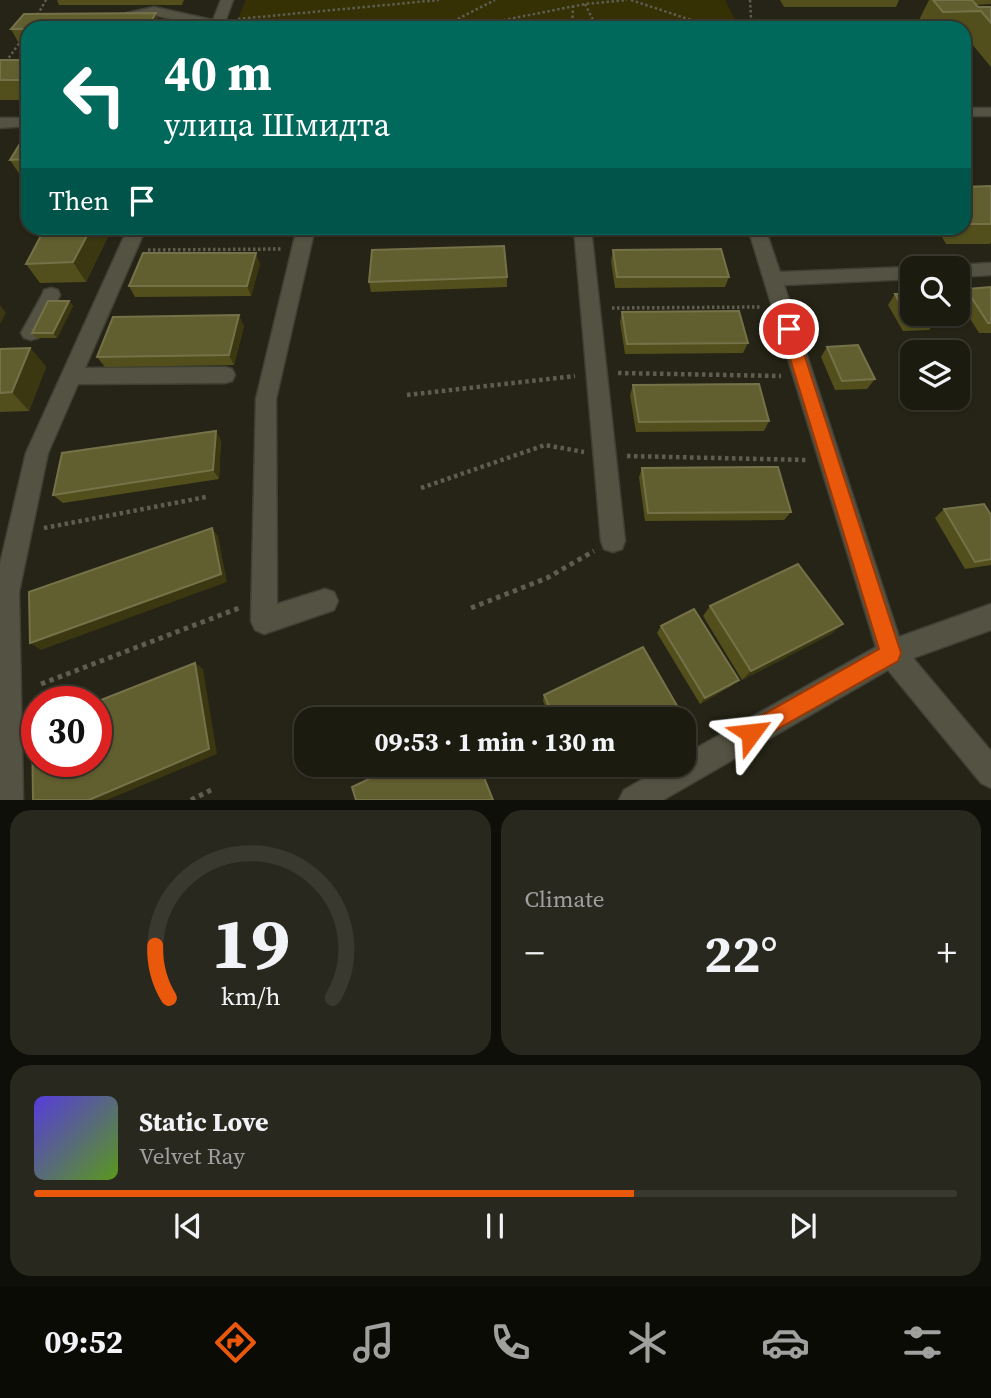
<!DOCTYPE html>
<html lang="en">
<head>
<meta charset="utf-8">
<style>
  body { margin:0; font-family:"Source Serif 4",serif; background:#29281e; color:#f1f3f6; height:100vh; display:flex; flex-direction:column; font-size:26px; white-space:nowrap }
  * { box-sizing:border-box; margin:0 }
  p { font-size:23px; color:#a0a19f }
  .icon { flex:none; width:38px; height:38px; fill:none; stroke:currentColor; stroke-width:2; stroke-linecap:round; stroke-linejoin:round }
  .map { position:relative; height:800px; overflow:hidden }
  .sheet { display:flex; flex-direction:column; gap:10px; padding:10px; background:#0f0f09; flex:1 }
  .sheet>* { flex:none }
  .hud { position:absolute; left:21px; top:21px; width:950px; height:214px; border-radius:21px; box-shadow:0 2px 5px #0004,0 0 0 2px #3a3930; background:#00695c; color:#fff; overflow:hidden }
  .tools { position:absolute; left:900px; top:256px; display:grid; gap:14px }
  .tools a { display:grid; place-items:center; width:70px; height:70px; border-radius:14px; background:#1c1b10; box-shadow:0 2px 5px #0004,0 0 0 2px #3a3930; font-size:35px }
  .speed { position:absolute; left:21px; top:686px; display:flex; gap:14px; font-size:35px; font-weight:700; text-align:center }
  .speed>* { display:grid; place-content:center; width:91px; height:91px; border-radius:50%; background:#1c1b10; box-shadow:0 2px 5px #0004,0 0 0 2px #3a3930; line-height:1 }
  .speed .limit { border:10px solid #d22; background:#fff; color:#111 }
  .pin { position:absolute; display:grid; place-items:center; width:60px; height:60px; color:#fff; margin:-30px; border:4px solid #fff; border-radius:50%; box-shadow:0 2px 7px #0007 }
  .me { position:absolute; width:77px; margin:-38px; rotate:60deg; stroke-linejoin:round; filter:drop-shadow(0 0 5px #0008) }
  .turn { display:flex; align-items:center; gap:24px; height:147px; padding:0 28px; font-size:32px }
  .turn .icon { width:91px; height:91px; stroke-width:2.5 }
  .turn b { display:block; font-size:49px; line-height:60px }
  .then { display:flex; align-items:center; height:66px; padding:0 28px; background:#0003; gap:14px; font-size:26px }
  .big { font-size:52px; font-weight:700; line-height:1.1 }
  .sheet .card { flex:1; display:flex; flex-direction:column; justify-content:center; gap:10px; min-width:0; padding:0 24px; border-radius:21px; background:#29281e }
  .sheet .dial { align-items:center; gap:0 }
  .dial svg { height:182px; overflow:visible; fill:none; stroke:#3a3930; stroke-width:7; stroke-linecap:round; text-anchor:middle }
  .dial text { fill:#f1f3f6; stroke:none }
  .song { display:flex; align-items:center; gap:21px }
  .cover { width:84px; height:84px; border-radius:10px; background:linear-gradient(135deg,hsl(250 70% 55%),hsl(90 70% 35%)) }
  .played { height:7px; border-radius:4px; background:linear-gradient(90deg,#ea580c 65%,#3a3930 65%) }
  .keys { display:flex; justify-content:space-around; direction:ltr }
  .heat { display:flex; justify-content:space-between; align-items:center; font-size:38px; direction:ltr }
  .sheet .tiles { flex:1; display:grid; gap:10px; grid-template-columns:1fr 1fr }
  .card:last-child { grid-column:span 2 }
  .trip { position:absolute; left:294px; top:707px; width:402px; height:70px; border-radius:21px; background:#1c1b10; box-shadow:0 2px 5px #0004,0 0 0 2px #3a3930; font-weight:700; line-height:70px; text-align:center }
  .tabs { display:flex; height:112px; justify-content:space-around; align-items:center; background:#0b0b06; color:#a0a19f }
  .tabs .icon { width:49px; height:49px }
  .tabs .on { color:#ea580c }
  .tabs b { font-size:32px; color:#f1f3f6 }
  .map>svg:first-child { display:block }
  .green { fill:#353105 }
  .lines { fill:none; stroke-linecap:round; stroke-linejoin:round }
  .minor-casing { stroke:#403f35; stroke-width:3 }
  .path-far3 { stroke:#5e5d50; stroke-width:2.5; stroke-dasharray:2.5 2.5; stroke-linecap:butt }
  .path-far2 { stroke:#5e5d50; stroke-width:3.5; stroke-dasharray:2.5 2.5; stroke-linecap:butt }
  .path-far1 { stroke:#5e5d50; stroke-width:4.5; stroke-dasharray:3.5 3.5; stroke-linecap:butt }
  .path { stroke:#5e5d50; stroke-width:5; stroke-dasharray:4.5 4.5; stroke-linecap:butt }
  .minor { fill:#545343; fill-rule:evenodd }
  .wall { fill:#524f1c }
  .shaded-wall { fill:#3a3711 }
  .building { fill:#615e2f; stroke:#757249; stroke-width:2 }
  .route { fill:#ea580c; stroke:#983908; stroke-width:2 }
</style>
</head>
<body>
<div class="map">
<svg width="991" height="800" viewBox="0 0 991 800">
  <rect width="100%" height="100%" fill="#252416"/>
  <polygon class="green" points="246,0 725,0 739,28 234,28"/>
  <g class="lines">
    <defs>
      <g id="minor">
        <polygon points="221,0 233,0 223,28 211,28 154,15 118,23 112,19 113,16 154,7 213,20"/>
        <rect x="964" y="108" width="27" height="8"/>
        <polygon points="0,118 28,118 28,126 0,128"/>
        <polygon points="128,228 146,228 85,368 225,367 232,369 235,375 232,381 225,383 78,384 48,453 19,592 23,800 0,800 0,564 26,453"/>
        <polygon points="297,228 315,228 276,399 277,604 325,589 334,592 338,601 334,610 264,634 255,630 251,621 256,399"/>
        <polygon points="574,228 591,228 625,541 622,549 613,552 604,549 601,541"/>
        <polygon points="748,228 765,228 780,272 912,267 916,268 912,268 912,279 784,285 899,637 991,604 991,630 913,658 991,751 991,788 981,783 888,670 663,800 619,800 624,790 667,765 684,765 684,755 876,647"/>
        <polygon points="991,263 991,275 957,277 957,268 950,268 957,265"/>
        <polygon points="51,288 58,290 60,295 41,333 38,338 31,340 24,338 21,333 42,295 44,290"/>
      </g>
    </defs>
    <use href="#minor" class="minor-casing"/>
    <g class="path-far3">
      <polyline points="631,0 715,28"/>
      <polyline points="750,0 751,17 756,28"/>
      <polyline points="585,4 597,28"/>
      <polyline points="238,19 439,0"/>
      <polyline points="30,28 46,0"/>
      <polyline points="440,28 495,0"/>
      <polyline points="464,28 585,4 627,0"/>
      <polyline points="572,28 573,6"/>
      <polyline points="0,70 28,31"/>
    </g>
    <g class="path-far2">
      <polyline points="148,250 282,249"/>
      <polyline points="612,308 760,307"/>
    </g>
    <g class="path-far1">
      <polyline points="618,373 781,376"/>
      <polyline points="407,395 575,376"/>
      <polyline points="627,456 807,460"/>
      <polyline points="421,488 545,445 584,452"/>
      <polyline points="44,528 206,497"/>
    </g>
    <g class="path">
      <polyline points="471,608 547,578 594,551"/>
      <polyline points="41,684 239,608"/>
      <polyline points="191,800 211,790"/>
    </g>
    <use href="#minor" class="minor"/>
  </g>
  <g class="wall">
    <polygon points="57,0 184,0 182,5 59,5"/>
    <polygon points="780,0 899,0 896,7 784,7"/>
    <polygon points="929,0 991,0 991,4 976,5 978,7 991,7 991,67 967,38 964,38 964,28 922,28 918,22"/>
    <polygon points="156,13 161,28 28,28 28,49 22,49 11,29"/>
    <rect x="0" y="60" width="28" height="40"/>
    <polygon points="28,138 28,175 20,175 10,160"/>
    <polygon points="991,186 991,242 990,244 946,244 937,228 964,228 964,187"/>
    <polygon points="45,228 112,228 86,282 40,283 26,264"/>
    <polygon points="613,250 729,277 725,287 615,288 611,261"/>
    <polygon points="260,264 251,296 135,297 129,286"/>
    <polygon points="507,277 507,287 371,292 369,282"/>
    <polygon points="991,287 991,333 979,333 958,299 966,289"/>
    <polygon points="895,294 937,320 929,330 903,331 888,305"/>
    <polygon points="69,301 73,306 57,338 36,338 32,333"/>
    <polygon points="622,312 748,343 743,353 625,354 620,322"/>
    <polygon points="244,326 234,365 105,367 97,357"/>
    <polygon points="827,347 875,379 867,389 835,390 821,357"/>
    <polygon points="30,348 46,367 29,411 0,412 0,349"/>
    <polygon points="633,385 769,421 764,431 636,432 630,395"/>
    <polygon points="221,440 219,479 63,503 53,495"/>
    <polygon points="642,468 791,512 784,520 645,521 639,477"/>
    <polygon points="944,509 991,515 991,565 965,569 935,518"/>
    <polygon points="710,606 843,624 831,634 742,680 703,616"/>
    <polygon points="661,626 733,685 700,704 657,633"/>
    <polygon points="544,695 677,719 551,719 543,701"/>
    <polygon points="572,765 594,765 577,774"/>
  </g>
  <g class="shaded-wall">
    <polygon points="156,13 161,28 147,28"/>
    <polygon points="91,228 112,228 86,282 73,262"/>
    <polygon points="256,253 260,264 251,296 247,286"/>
    <polygon points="69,301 73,306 57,338 53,333"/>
    <polygon points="0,305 6,313 0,324"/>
    <polygon points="239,315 244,326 234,365 229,355"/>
    <polygon points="30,348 46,367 29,411 12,392"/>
    <polygon points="216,431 221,440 219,479 213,470"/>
    <polygon points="212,528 218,536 227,582 41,650 30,643"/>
    <polygon points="843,624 831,634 742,680 751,671"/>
    <polygon points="195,663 203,669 217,754 107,800 89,800"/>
    <polygon points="739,680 733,685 700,704 705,698"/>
    <polygon points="590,765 594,765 577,774 579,770"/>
  </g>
  <g class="building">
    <polygon points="933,0 972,0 978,7 991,7 991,23 981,11 943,12"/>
    <polygon points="156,13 147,28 28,28 28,29 11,29 24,14"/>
    <rect x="0" y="60" width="28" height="20"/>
    <polygon points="28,138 28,159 10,160 23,139"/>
    <polygon points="991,186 991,224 964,224 964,187"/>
    <polygon points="45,228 91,228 73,262 26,264"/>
    <polygon points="504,246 507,277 369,282 372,250"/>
    <polygon points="721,249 729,277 617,277 613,250"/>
    <polygon points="143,253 256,253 247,286 129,286"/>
    <polygon points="991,287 991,323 988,323 966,289"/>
    <polygon points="895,294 912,294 912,313 933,313 937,320 910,321"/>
    <polygon points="48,301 69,301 53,333 32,333"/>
    <polygon points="739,311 748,343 627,344 622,312"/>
    <polygon points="239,315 229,355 97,357 113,317"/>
    <polygon points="858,345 875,379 842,381 827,347"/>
    <polygon points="30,348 12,392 0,393 0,349"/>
    <polygon points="759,384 769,421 639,422 633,385"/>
    <polygon points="216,431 213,470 53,495 62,453"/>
    <polygon points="778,467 791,512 648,513 642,468"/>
    <polygon points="984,504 991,515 991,559 975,562 944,509"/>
    <polygon points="212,528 221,574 30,643 29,592"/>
    <polygon points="798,564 843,624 751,671 710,606"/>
    <polygon points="694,609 739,680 705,698 661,626"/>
    <polygon points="643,647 683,716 677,719 555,719 544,695"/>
    <polygon points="195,663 209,749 89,800 33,800 32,727 37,725 37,761 96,761 96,702"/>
    <polygon points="398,765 479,765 493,800 356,800 352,787"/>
    <polygon points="576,765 590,765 579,770"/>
  </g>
  <polygon class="route" points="789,323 796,329 901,653 898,661 751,744 743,741 740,733 743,726 879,649 781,329"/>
</svg>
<div class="tools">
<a><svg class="icon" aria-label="search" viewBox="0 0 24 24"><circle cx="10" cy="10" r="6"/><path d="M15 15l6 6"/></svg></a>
<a><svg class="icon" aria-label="layers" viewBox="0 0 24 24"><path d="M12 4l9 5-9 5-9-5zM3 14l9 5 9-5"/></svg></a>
</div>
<div class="speed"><div class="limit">30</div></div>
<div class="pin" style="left:789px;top:329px;background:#d93025"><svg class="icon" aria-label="arrive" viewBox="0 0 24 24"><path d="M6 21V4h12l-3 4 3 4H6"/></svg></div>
<svg class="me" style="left:751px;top:733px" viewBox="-20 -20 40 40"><path d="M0-17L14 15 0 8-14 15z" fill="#ea580c" stroke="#fff" stroke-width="4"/></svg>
<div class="trip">09:53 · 1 min · 130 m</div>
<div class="hud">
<div class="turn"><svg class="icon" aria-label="left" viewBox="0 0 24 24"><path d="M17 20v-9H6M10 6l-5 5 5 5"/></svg><div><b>40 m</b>улица Шмидта</div></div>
<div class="then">Then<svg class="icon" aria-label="arrive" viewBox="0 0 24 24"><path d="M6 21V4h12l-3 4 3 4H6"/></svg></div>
</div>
</div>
<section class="sheet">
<div class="tiles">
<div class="card dial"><svg viewBox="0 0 100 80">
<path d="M14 69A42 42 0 1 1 86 69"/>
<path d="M14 69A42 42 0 0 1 8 46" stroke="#ea580c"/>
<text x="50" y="56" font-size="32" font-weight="700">19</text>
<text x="50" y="72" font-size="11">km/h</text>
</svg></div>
<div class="card"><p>Climate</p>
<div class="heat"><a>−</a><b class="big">22°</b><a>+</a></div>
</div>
<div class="card">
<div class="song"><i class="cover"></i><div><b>Static Love</b><p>Velvet Ray</p></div></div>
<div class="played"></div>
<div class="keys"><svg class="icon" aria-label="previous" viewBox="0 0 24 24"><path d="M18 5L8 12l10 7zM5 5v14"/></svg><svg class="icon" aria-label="pause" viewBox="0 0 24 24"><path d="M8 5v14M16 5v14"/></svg><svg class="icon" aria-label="next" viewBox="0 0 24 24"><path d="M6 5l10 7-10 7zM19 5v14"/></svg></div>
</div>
</div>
</section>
<nav class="tabs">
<b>09:52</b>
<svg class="icon on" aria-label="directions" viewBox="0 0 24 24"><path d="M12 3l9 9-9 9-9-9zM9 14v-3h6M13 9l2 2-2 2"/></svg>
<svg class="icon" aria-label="music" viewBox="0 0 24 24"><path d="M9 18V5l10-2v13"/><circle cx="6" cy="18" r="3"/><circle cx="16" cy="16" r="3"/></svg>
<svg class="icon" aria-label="phone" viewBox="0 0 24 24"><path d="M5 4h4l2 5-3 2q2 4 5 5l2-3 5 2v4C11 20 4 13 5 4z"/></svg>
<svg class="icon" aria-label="climate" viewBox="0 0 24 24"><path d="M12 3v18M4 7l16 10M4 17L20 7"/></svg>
<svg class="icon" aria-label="car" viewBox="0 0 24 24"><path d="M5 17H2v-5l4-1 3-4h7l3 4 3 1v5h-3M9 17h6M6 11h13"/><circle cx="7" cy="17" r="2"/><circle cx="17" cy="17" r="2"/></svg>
<svg class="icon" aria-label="filters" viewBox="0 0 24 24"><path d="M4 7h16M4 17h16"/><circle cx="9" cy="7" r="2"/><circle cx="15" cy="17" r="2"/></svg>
</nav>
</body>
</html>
